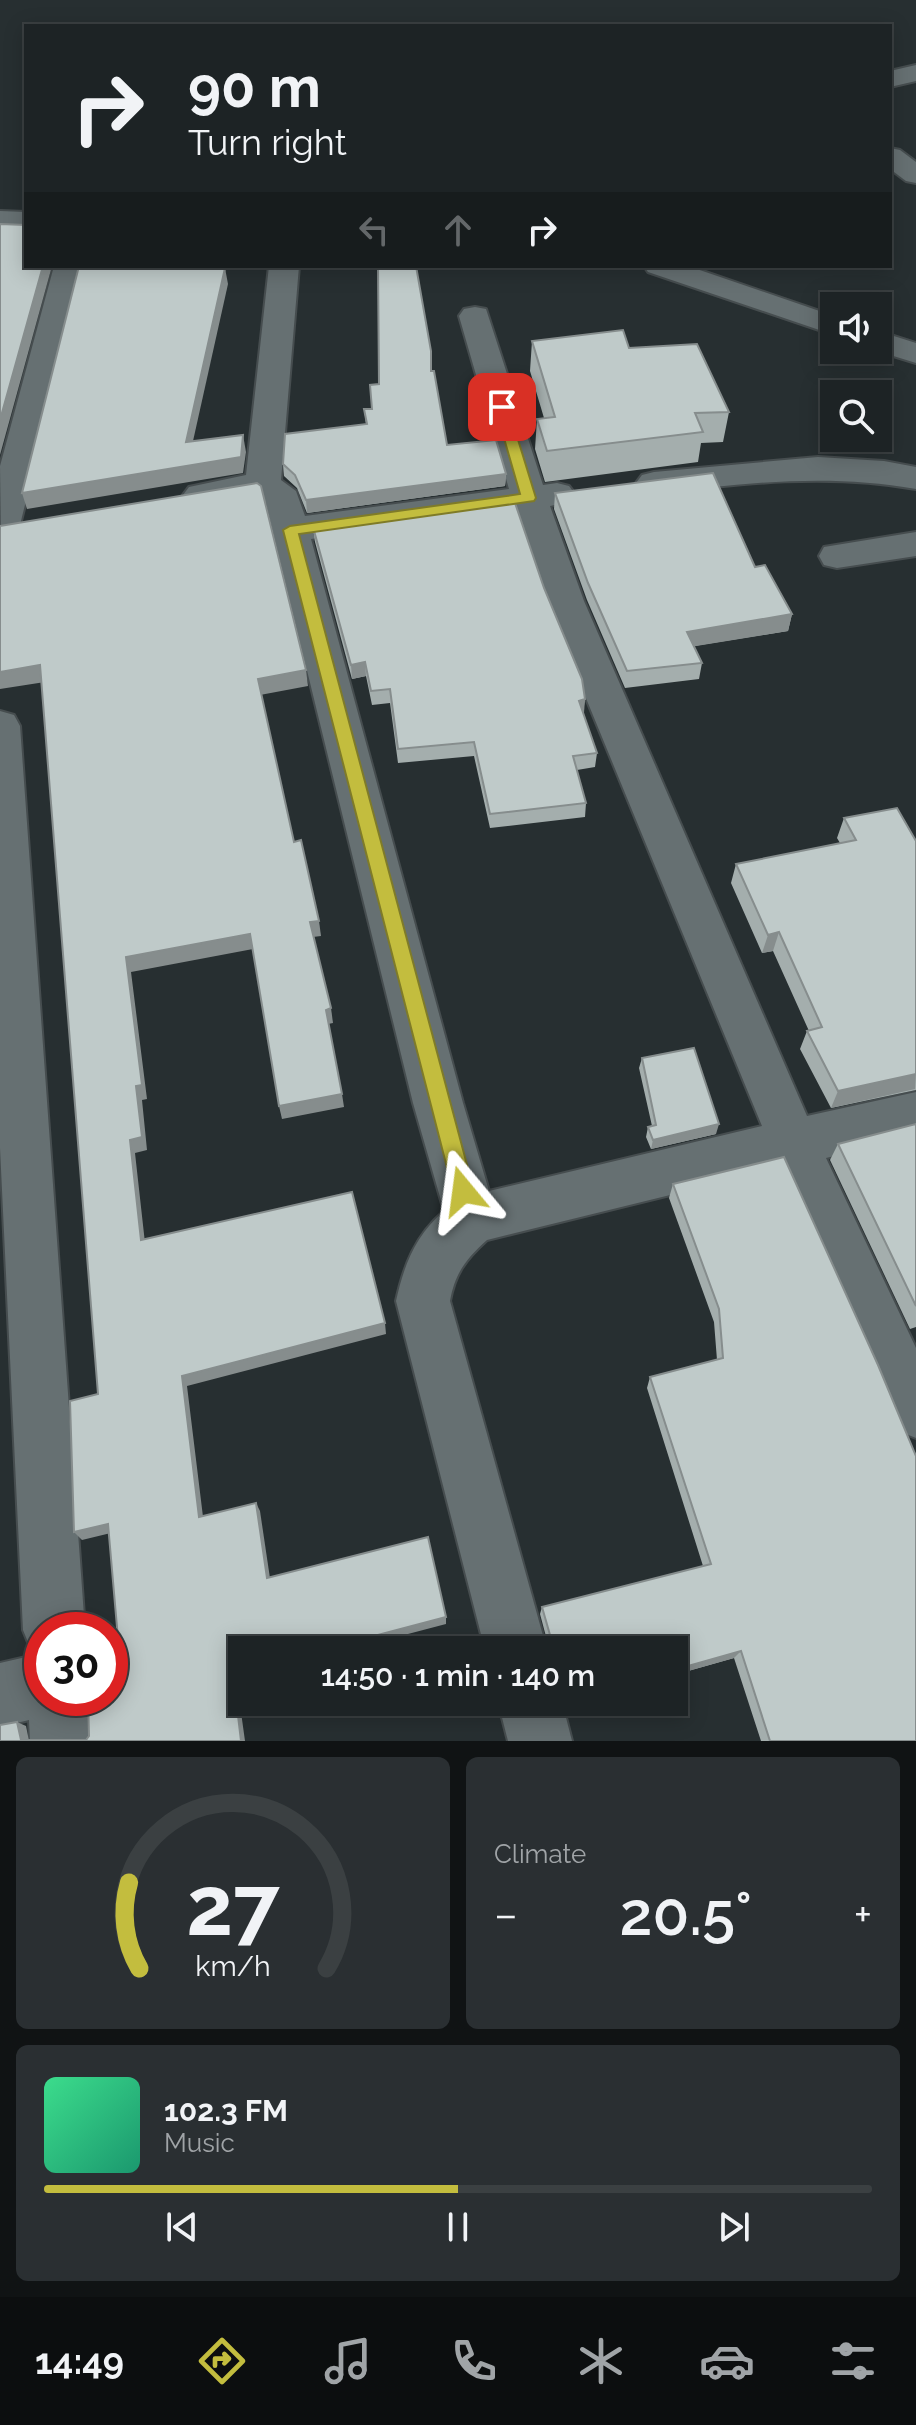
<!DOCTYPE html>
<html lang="en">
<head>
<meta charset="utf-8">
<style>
  body { margin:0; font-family:Raleway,sans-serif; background:#2a2f32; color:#f1f3f6; height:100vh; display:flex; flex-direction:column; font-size:30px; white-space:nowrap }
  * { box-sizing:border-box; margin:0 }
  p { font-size:26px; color:#a0a4a7 }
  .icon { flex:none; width:44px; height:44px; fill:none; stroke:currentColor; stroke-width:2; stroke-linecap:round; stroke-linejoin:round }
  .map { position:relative; height:1741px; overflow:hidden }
  .panel { display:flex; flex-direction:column; gap:16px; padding:16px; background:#101314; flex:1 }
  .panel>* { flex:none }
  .top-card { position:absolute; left:24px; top:24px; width:868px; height:244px; border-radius:0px; box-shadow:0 4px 20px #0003,0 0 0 2px #3b4042; background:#1d2325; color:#f1f3f6; overflow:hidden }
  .controls { position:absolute; left:820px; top:292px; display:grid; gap:16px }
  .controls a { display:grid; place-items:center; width:72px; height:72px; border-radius:0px; background:#1d2325; box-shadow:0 4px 20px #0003,0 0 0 2px #3b4042; font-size:40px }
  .speed { position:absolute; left:24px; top:1612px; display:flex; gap:16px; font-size:40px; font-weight:700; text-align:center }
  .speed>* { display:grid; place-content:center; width:104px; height:104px; border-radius:50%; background:#1d2325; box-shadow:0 4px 20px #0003,0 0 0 2px #3b4042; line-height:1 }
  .speed .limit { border:12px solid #d22; background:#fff; color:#111 }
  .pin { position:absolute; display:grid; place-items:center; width:68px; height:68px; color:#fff; margin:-34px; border-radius:16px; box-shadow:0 4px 12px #0006 }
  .me { position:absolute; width:88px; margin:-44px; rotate:344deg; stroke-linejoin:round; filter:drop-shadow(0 0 6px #0008) }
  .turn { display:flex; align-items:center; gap:28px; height:168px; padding:0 32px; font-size:36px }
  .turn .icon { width:104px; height:104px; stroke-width:2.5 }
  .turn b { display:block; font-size:56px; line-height:68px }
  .lanes { display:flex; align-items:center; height:76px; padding:0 32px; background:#0003; justify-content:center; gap:40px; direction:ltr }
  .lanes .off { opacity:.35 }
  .big { font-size:60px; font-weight:600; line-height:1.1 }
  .panel .card { flex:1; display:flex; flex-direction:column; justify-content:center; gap:12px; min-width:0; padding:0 28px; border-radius:12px; background:#2a2f32 }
  .panel .dial { align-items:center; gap:0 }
  .dial svg { height:208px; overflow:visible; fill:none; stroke:#3b4042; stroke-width:7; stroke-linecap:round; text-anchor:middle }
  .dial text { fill:#f1f3f6; stroke:none }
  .song { display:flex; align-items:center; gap:24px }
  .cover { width:96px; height:96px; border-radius:12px; background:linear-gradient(135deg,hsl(150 70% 55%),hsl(160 70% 35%)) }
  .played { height:8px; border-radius:4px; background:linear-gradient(90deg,#c3bd3e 50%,#3b4042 50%) }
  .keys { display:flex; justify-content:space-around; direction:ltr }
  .heat { display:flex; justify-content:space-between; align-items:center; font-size:44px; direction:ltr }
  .panel .tiles { flex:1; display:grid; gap:16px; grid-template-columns:1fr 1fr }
  .card:last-child { grid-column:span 2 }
  .trip { position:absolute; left:228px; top:1636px; width:460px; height:80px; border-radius:0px; background:#1d2325; box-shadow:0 4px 20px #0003,0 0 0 2px #3b4042; font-weight:600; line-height:80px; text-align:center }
  .dock { display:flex; height:128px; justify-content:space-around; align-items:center; background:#0c0e0f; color:#a0a4a7 }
  .dock .icon { width:56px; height:56px }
  .dock .active { color:#c3bd3e }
  .dock b { font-size:36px; color:#f1f3f6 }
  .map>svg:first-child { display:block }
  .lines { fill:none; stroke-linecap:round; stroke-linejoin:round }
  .street-casing { stroke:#464d4f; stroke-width:4 }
  .street { fill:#667072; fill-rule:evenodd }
  .wall { fill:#a4aead }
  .shaded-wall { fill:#868d8d }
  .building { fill:#bfcac9; stroke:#868d8d; stroke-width:2 }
  .route { fill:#c3bd3e; stroke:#7f7b28; stroke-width:2 }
</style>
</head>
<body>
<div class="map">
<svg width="916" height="1741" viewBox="0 0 916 1741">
  <rect width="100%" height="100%" fill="#272f31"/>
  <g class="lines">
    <defs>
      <g id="street">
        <polygon points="916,65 916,81 890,87 890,71"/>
        <polygon points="890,148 900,150 916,162 916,183 906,181 890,169"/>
        <polygon points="0,211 26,212 26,230 0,229"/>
        <polygon points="54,266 84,266 19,529 14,537 1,541 0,466"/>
        <path d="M269,266H299L281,480L296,491L305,516L509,489L459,316L464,309L475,307L486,309L543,485L557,483L569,486L575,494L569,502L550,506L584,601L807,1116L916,1092V1136L826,1158L916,1348V1438L896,1430L780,1168L487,1240C466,1259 455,1273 450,1301L547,1650H485L396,1301C404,1265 415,1236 444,1211L413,1103L266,503C246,486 213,509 189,503L183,495L189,487L246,475ZM516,511L546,601L762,1126L489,1191L463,1103L311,539Z"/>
        <polygon points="644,266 688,266 834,316 834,335 648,272"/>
        <polygon points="878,331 916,343 916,363 874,350 878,350"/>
        <path d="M818,457L884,461L916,467V489C828,473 742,483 654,494L642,491L636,483L642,475L654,472Z"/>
        <polygon points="916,532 916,556 837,568 824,565 819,556 824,547"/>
        <polygon points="0,711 14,715 20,726 85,1630 42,1630 42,1698 91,1698 94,1741 30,1741 29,1720 0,1727 0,1663 39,1654 32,1652 23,1630 0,1148"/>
        <polygon points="498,1702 562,1702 572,1741 508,1741"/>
      </g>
    </defs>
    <use href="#street" class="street-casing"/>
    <use href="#street" class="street"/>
  </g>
  <g class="wall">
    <polygon points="532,341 629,348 729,412 723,442 701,443 698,462 545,482 535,449 537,419 544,418 530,371"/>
    <polygon points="431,371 447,445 506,474 505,486 307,513 297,488 284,476 283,464 366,424 364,409 372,409"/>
    <polygon points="555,493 755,567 792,614 788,631 694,646 702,663 699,679 625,688 587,600 554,509"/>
    <polygon points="313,527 544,588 585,699 583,713 597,753 595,767 577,770 586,803 585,817 490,828 474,756 398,763 390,703 372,705 366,676 352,679 315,542"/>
    <polygon points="844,818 916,841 916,1090 831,1108 800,1049 807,1031 809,1031 773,951 762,953 731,883 736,864 840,843 837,838"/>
    <polygon points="642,1058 716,1134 651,1149 646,1137 648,1127 652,1126 639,1068"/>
    <polygon points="916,1124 916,1327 910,1329 830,1160 838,1144"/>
    <polygon points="673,1184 916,1741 761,1741 734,1658 674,1675 674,1650 542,1650 543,1646 548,1644 540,1614 542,1607 703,1566 647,1388 650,1377 717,1360 714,1322 669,1198"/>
  </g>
  <g class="shaded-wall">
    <polygon points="43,266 52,266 0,455 0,420"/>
    <polygon points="225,268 228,284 189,459 186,442"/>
    <polygon points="243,435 246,452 243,473 27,509 22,493"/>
    <polygon points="506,474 505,486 307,513 306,500"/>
    <polygon points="792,614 788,631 684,648 687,632"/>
    <polygon points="365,662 366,676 352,679 351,665"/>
    <polygon points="40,665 45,682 0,689 0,672"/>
    <polygon points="306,670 308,686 260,695 258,679"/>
    <polygon points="585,699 584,713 578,715 579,701"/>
    <polygon points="319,921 321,936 313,937 310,922"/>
    <polygon points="779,932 773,951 762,953 768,935"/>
    <polygon points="250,934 253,949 131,972 147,1099 142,1100 147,1150 135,1153 146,1252 141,1240 130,1140 136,1086 126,957"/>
    <polygon points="331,1008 333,1023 328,1024 326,1010"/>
    <polygon points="916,1074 915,1089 831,1108 838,1091"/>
    <polygon points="342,1094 344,1107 282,1119 279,1106"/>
    <polygon points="719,1124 716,1134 651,1149 653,1140"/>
    <polygon points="385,1323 386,1334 187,1386 204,1525 199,1517 182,1376"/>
    <polygon points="256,1503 260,1511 271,1585 267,1578"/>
    <polygon points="108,1524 115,1532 82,1540 74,1532"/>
    <polygon points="446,1617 446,1624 347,1650 321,1650"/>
    <polygon points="741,1651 734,1658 674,1675 674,1670"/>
    <polygon points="255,1702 279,1702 241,1712 245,1741 241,1741 237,1707"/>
    <polygon points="17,1722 26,1726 29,1741 21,1740"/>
  </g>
  <g class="building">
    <polygon points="0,224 26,225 26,266 43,266 0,420"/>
    <polygon points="79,266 225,268 186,442 243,435 241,457 22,493"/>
    <polygon points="378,266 416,266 431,351 431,371 434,371 447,445 496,440 506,474 306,500 295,475 283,464 285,434 367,424 364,409 372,409 370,385 379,384"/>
    <polygon points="623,330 629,348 697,344 729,412 695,413 703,432 547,451 537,419 555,417 532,341"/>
    <polygon points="713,473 755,567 765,565 792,614 687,632 702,663 627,671 588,583 555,493"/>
    <polygon points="257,483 261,486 306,670 258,679 294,842 301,840 319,921 310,922 331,1008 326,1010 342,1094 279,1106 250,934 126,957 142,1085 136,1086 142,1137 130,1140 141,1240 352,1192 385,1323 182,1376 199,1517 256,1503 267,1578 428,1537 446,1617 321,1650 242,1650 242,1702 255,1702 237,1707 241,1741 0,1741 0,1725 17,1722 21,1740 86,1740 89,1736 88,1698 110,1698 110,1676 121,1673 108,1524 74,1532 70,1401 98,1394 40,665 0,672 0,526"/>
    <polygon points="514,500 544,588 582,679 585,699 579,701 597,753 573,756 586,803 490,814 474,742 398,749 390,689 371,691 365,662 351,665 313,527"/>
    <polygon points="897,808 916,841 916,1074 838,1091 807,1031 822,1027 779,932 768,935 736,864 856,840 844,818"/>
    <polygon points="694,1048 719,1124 653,1140 648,1127 656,1125 642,1058"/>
    <polygon points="916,1124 916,1306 838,1144"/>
    <polygon points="784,1157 878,1365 916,1456 916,1741 770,1741 741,1651 674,1670 674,1650 544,1650 543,1646 552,1642 542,1607 711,1564 650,1377 723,1358 719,1309 673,1184"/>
  </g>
  <polygon class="route" points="502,403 508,407 536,498 534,501 299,534 474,1191 471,1198 463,1201 456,1198 453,1191 283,530 290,526 520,494 495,407"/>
</svg>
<div class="controls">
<a><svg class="icon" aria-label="sound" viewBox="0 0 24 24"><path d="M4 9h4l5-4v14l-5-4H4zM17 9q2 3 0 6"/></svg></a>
<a><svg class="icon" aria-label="search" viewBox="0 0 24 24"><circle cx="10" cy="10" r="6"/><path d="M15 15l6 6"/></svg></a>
</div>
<div class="speed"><div class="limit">30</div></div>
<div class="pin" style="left:502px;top:407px;background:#d93025"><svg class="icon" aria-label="arrive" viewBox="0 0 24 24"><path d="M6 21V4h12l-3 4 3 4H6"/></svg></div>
<svg class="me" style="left:463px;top:1191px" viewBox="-20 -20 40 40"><path d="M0-17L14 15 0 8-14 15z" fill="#c3bd3e" stroke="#fff" stroke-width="4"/></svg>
<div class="trip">14:50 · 1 min · 140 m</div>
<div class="top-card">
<div class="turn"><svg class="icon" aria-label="right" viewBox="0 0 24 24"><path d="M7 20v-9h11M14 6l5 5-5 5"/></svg><div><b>90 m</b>Turn right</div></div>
<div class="lanes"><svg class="icon off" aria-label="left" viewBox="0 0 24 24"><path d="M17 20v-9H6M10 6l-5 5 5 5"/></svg><svg class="icon off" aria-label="ahead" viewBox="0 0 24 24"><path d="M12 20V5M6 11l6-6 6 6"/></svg><svg class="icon" aria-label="right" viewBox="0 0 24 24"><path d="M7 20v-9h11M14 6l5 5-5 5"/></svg></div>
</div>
</div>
<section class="panel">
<div class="tiles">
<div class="card dial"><svg viewBox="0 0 100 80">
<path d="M14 69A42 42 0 1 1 86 69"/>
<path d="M14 69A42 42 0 0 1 10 36" stroke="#c3bd3e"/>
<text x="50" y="56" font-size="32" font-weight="700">27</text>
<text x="50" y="72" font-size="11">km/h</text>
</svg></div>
<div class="card"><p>Climate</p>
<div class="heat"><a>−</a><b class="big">20.5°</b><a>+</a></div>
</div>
<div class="card">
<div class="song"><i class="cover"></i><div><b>102.3 FM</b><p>Music</p></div></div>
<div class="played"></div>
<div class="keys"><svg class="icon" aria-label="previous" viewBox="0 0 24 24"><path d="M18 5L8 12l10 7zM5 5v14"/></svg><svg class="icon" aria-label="pause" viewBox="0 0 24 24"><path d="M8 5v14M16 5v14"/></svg><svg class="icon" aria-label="next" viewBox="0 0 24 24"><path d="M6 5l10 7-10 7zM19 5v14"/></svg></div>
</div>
</div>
</section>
<nav class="dock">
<b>14:49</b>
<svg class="icon active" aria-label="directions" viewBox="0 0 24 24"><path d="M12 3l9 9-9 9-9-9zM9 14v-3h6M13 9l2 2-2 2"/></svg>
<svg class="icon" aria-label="music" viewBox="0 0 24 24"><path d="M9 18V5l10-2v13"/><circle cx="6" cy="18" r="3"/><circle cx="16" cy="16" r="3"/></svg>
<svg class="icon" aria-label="phone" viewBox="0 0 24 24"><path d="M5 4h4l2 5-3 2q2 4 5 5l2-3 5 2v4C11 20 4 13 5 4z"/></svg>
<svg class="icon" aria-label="climate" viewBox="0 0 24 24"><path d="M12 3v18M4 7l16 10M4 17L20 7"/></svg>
<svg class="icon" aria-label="car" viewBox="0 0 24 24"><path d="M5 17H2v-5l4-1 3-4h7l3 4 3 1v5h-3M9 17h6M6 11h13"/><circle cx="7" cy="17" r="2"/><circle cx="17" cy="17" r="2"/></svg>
<svg class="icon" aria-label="filters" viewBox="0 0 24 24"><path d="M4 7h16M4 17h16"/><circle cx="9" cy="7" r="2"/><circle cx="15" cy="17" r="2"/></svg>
</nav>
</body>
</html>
